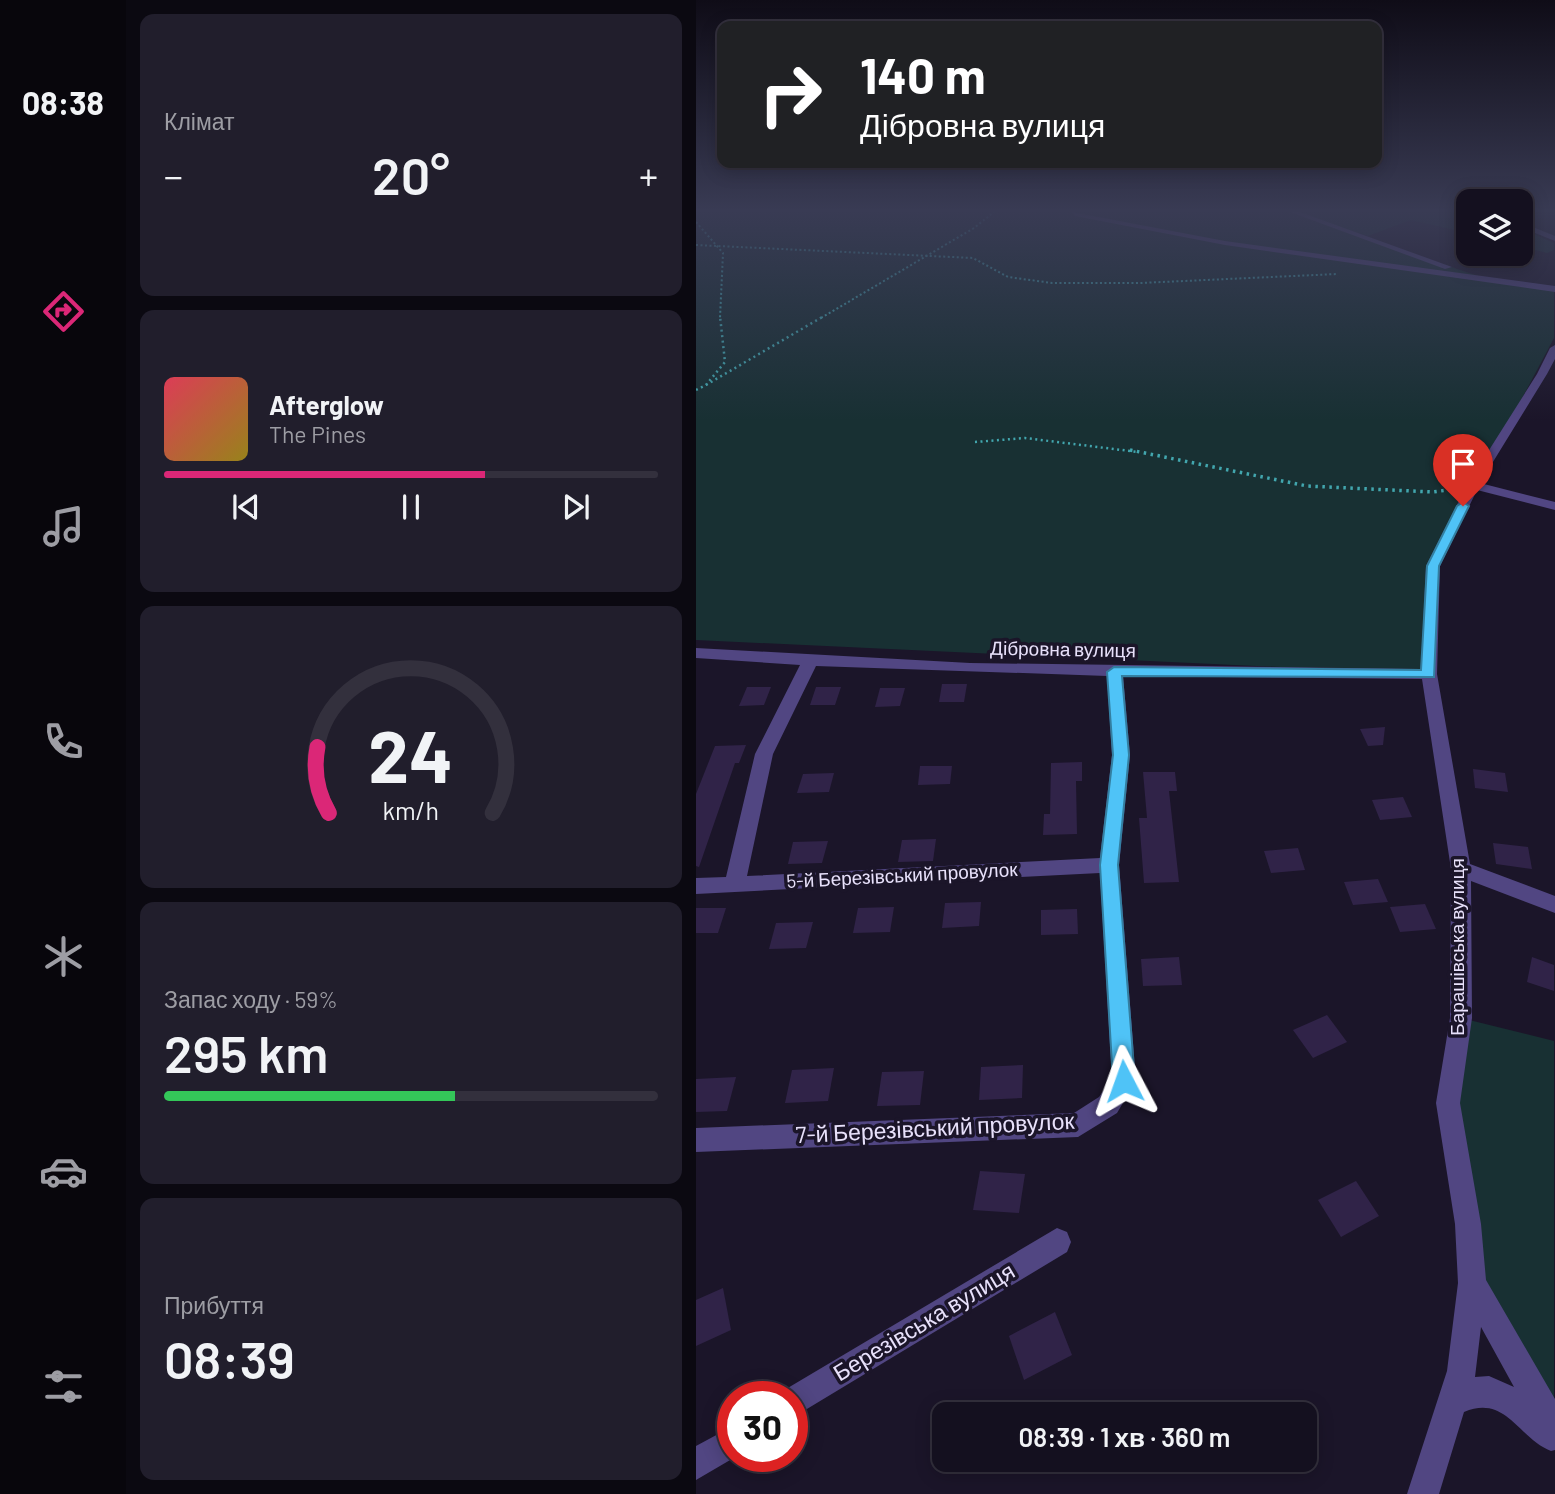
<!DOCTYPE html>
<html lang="uk">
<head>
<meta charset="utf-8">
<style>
  body { margin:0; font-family:Barlow,sans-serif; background:#211e2c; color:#f1f3f6; height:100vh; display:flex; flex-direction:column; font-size:26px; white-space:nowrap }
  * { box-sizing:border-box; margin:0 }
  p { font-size:23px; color:#9d9da4 }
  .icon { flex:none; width:38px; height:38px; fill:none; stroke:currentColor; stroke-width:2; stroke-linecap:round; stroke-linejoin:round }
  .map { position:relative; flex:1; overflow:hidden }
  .drawer { display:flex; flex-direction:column; gap:14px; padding:14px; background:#0b0911; width:570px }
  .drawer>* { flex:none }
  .banner { position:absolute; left:21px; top:21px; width:665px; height:147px; border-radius:14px; box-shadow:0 4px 18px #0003,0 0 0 2px #33303d; background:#202124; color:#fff; overflow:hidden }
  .fabs { position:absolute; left:760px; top:189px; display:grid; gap:14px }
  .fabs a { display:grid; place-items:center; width:77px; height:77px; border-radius:14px; background:#14101f; box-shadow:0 4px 18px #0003,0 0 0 2px #33303d; font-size:35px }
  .speed { position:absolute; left:21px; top:1381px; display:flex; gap:14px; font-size:35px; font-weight:700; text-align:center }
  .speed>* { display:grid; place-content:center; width:91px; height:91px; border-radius:50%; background:#14101f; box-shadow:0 4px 18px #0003,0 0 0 2px #33303d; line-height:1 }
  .speed .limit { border:10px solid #d22; background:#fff; color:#111 }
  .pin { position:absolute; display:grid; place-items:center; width:60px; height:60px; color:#fff; margin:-72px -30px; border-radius:50% 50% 50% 0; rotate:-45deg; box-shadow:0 0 7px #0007 }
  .pin .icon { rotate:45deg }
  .me { position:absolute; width:77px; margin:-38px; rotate:356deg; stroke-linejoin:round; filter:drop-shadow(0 0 5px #0008) }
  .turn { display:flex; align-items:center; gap:24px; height:147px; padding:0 28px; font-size:32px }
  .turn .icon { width:91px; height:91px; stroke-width:2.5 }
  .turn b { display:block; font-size:49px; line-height:60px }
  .big { font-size:52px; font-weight:600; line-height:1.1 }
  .drawer .widget { flex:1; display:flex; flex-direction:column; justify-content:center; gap:10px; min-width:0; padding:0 24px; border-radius:14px; background:#211e2c }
  .drawer .dial { align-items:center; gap:0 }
  .dial svg { height:182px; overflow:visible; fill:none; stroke:#33303d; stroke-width:7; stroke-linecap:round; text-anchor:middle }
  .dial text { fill:#f1f3f6; stroke:none }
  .song { display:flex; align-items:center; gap:21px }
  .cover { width:84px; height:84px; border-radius:10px; background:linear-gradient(135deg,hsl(350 70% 55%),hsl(50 70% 35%)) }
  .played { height:7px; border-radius:4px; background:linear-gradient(90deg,#db2777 65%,#33303d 65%) }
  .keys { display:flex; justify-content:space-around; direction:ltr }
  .heat { display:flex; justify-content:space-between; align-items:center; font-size:38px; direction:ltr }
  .charge { height:10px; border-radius:5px; background:linear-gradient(90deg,#34c759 59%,#33303d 0) }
  .trip { position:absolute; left:236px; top:1402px; width:385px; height:70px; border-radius:14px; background:#14101f; box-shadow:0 4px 18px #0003,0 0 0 2px #33303d; font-weight:600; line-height:70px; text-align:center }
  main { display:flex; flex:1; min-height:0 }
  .tabs { display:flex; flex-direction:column; width:126px; justify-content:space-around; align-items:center; background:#08060c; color:#9d9da4 }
  .tabs .icon { width:49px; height:49px }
  .tabs .on { color:#db2777 }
  .tabs b { font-size:32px; color:#f1f3f6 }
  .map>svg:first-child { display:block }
  .green { fill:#183033 }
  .building { fill:#302348 }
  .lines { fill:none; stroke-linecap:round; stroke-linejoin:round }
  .path-far2 { stroke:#42a6ae; stroke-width:2; stroke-dasharray:2 2.5; stroke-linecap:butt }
  .path-far1 { stroke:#42a6ae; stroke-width:2.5; stroke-dasharray:2 3.5; stroke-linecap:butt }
  .path { stroke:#42a6ae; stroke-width:3.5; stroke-dasharray:2.5 4.5; stroke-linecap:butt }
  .minor { fill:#514682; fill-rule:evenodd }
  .route { fill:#4fc3f7; stroke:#337fa1; stroke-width:2 }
  .labels { text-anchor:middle; stroke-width:7; stroke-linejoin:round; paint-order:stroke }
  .street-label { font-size:19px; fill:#e8e1fb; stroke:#1b1529 }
  .near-street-label { font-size:23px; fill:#e8e1fb; stroke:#1b1529 }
</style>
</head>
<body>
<main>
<nav class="tabs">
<b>08:38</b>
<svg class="icon on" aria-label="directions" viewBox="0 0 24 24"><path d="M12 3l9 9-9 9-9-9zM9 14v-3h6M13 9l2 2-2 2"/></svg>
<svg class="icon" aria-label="music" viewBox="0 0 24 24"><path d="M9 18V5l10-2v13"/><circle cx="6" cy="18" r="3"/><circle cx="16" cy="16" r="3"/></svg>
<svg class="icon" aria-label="phone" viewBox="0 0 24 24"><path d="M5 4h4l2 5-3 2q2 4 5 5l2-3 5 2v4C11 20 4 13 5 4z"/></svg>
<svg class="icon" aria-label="climate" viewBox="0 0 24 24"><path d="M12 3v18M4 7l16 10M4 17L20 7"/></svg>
<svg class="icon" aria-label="car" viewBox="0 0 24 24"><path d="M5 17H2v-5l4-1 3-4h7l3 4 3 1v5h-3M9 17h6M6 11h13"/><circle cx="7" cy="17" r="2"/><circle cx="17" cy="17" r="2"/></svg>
<svg class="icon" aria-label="filters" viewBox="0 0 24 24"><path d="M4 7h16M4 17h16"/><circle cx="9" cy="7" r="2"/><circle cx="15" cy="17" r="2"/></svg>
</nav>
<section class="drawer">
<div class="widget"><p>Клімат</p>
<div class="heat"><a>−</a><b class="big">20°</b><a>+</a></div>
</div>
<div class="widget">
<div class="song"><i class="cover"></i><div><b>Afterglow</b><p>The Pines</p></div></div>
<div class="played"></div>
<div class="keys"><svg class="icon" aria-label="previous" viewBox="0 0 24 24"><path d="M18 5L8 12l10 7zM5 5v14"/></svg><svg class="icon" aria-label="pause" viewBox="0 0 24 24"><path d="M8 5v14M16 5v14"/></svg><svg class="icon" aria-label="next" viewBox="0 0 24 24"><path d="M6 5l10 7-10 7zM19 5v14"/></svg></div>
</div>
<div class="widget dial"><svg viewBox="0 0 100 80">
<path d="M14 69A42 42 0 1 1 86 69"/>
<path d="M14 69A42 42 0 0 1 9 40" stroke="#db2777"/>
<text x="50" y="56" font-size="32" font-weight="700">24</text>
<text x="50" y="72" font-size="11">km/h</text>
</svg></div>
<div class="widget"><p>Запас ходу · 59%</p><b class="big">295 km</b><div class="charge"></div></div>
<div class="widget"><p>Прибуття</p><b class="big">08:39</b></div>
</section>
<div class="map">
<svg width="859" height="1494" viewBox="0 0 859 1494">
  <rect width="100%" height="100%" fill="#1b1529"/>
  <g class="green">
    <polygon points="0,212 592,212 797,281 858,289 858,338 737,566 733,674 0,640"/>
    <polygon points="597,212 772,212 772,233 715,220 672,236"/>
    <polygon points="824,228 858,243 858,250 851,253 824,246"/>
    <polygon points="765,1018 858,1041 858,1430 776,1283 752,1103"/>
  </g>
  <g class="building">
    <polygon points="246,684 271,684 268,702 243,702"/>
    <polygon points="51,687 75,687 68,705 43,706"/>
    <polygon points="120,687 145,687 139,705 114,705"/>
    <polygon points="184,688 209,688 204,706 179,707"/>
    <polygon points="689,727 687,745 672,746 664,729"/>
    <polygon points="50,745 43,763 39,763 3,867 0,866 0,794 19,746"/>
    <polygon points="386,762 386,781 380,781 381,834 347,835 348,814 354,814 355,763"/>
    <polygon points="224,766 256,766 254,784 222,785"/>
    <polygon points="777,769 809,773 812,792 779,788"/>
    <polygon points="447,772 479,772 481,791 473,791 483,882 448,883 443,818 451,818"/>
    <polygon points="138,773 133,792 101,793 107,774"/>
    <polygon points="707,797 716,817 684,820 676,800"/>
    <polygon points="240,839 237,861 202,862 206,840"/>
    <polygon points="132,841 126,863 92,864 97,842"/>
    <polygon points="797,843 832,847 836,869 800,864"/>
    <polygon points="602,848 609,870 575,873 568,851"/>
    <polygon points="682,879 692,902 657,905 648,882"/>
    <polygon points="285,902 283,926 246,928 249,903"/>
    <polygon points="729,904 740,929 704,932 694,907"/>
    <polygon points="198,907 194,932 157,933 162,908"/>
    <polygon points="0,908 30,908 22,933 0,933"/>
    <polygon points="381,909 382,934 345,935 345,910"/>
    <polygon points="117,922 110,948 73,949 80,923"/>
    <polygon points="483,957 486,985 447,986 445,959"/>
    <polygon points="836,957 858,965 858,991 831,982"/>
    <polygon points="631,1015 651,1042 617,1058 597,1030"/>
    <polygon points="327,1065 326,1098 283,1100 285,1067"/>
    <polygon points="138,1068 132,1101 89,1103 96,1070"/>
    <polygon points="228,1071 224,1105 181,1106 186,1072"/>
    <polygon points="40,1077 31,1111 0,1112 0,1079"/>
    <polygon points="284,1171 329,1174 323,1213 277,1210"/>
    <polygon points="660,1181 683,1216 645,1237 622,1200"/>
    <polygon points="27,1288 35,1330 0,1346 0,1300"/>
    <polygon points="359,1312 376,1355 328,1380 313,1336"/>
  </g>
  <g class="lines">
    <g class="path-far2">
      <polyline points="0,222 27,253 24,318"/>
      <polyline points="0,245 277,258 312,277 356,283 444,283 641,274"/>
      <polyline points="125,318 278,228 298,212"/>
    </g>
    <g class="path-far1">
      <polyline points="10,385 128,316"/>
      <polyline points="0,390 10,385 29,362 24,316"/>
      <polyline points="279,442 329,438 442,452"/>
    </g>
    <polyline class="path" points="434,450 611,486 737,492 759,489"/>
    <g class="minor">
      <polygon points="376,212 529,241 859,286 859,292 529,245 379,216"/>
      <polygon points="594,212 604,212 756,267 749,269"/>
      <polygon points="824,222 859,236 859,241 824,227"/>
      <path d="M859,345V359L851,374L784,483L859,502V510L781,490L744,566L741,674L774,864L859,896V913L775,881L776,1018L764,1103L785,1224L790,1280L859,1399V1450L855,1451C822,1438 810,1394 768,1412L743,1494H711L751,1371L762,1283L759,1224L740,1103L754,1018L755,869L726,679L427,676L434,755L423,865L440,1081L421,1113L382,1137L0,1152V1128L378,1113L403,1097L416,1079L404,873L0,894V878L30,877L59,754L104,665L0,658V648L274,663L725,669L730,566L771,485L841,374L854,348ZM120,666L411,676L416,755L404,858L51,876L77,754ZM785,1327L818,1387L793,1376L779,1377Z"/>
      <polygon points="361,1228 371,1232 375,1242 371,1252 96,1418 96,1396 84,1396 85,1392"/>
      <polygon points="37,1426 37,1456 41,1456 0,1480 0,1446"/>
    </g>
  </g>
  <linearGradient id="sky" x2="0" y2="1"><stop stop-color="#0f0c17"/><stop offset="0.5" stop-color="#393b54"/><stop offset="1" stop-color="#393b54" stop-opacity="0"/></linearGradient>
  <rect width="859" height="421" fill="url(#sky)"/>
  <polygon class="route" points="767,502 773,506 743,566 738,677 426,676 433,755 422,865 439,1081 436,1088 428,1091 420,1088 417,1081 404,865 417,755 411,672 418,667 725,670 731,566 761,506"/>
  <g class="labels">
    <g class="street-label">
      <text transform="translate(367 649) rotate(1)" y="7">Дібровна вулиця</text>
      <text transform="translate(206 875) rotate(-3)" y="7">5-й Березівський провулок</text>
      <text transform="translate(761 947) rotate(-90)" y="7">Барашівська вулиця</text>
    </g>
    <g class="near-street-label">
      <text transform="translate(239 1128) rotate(-3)" y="8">7-й Березівський провулок</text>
      <text transform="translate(228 1322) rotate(-31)" y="8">Березівська вулиця</text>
    </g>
  </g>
</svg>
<div class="fabs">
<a><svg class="icon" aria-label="layers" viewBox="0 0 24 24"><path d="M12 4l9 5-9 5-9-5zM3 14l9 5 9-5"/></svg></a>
</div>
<div class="speed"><div class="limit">30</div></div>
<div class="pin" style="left:767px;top:506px;background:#d93025"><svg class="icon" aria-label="arrive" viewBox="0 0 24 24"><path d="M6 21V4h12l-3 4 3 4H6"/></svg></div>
<svg class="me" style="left:428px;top:1081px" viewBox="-20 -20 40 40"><path d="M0-17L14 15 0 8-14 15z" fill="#4fc3f7" stroke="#fff" stroke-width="4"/></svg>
<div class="trip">08:39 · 1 хв · 360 m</div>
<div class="banner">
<div class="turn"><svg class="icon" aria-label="right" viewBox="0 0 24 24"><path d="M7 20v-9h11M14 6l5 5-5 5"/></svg><div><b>140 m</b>Дібровна вулиця</div></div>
</div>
</div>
</main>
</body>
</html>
